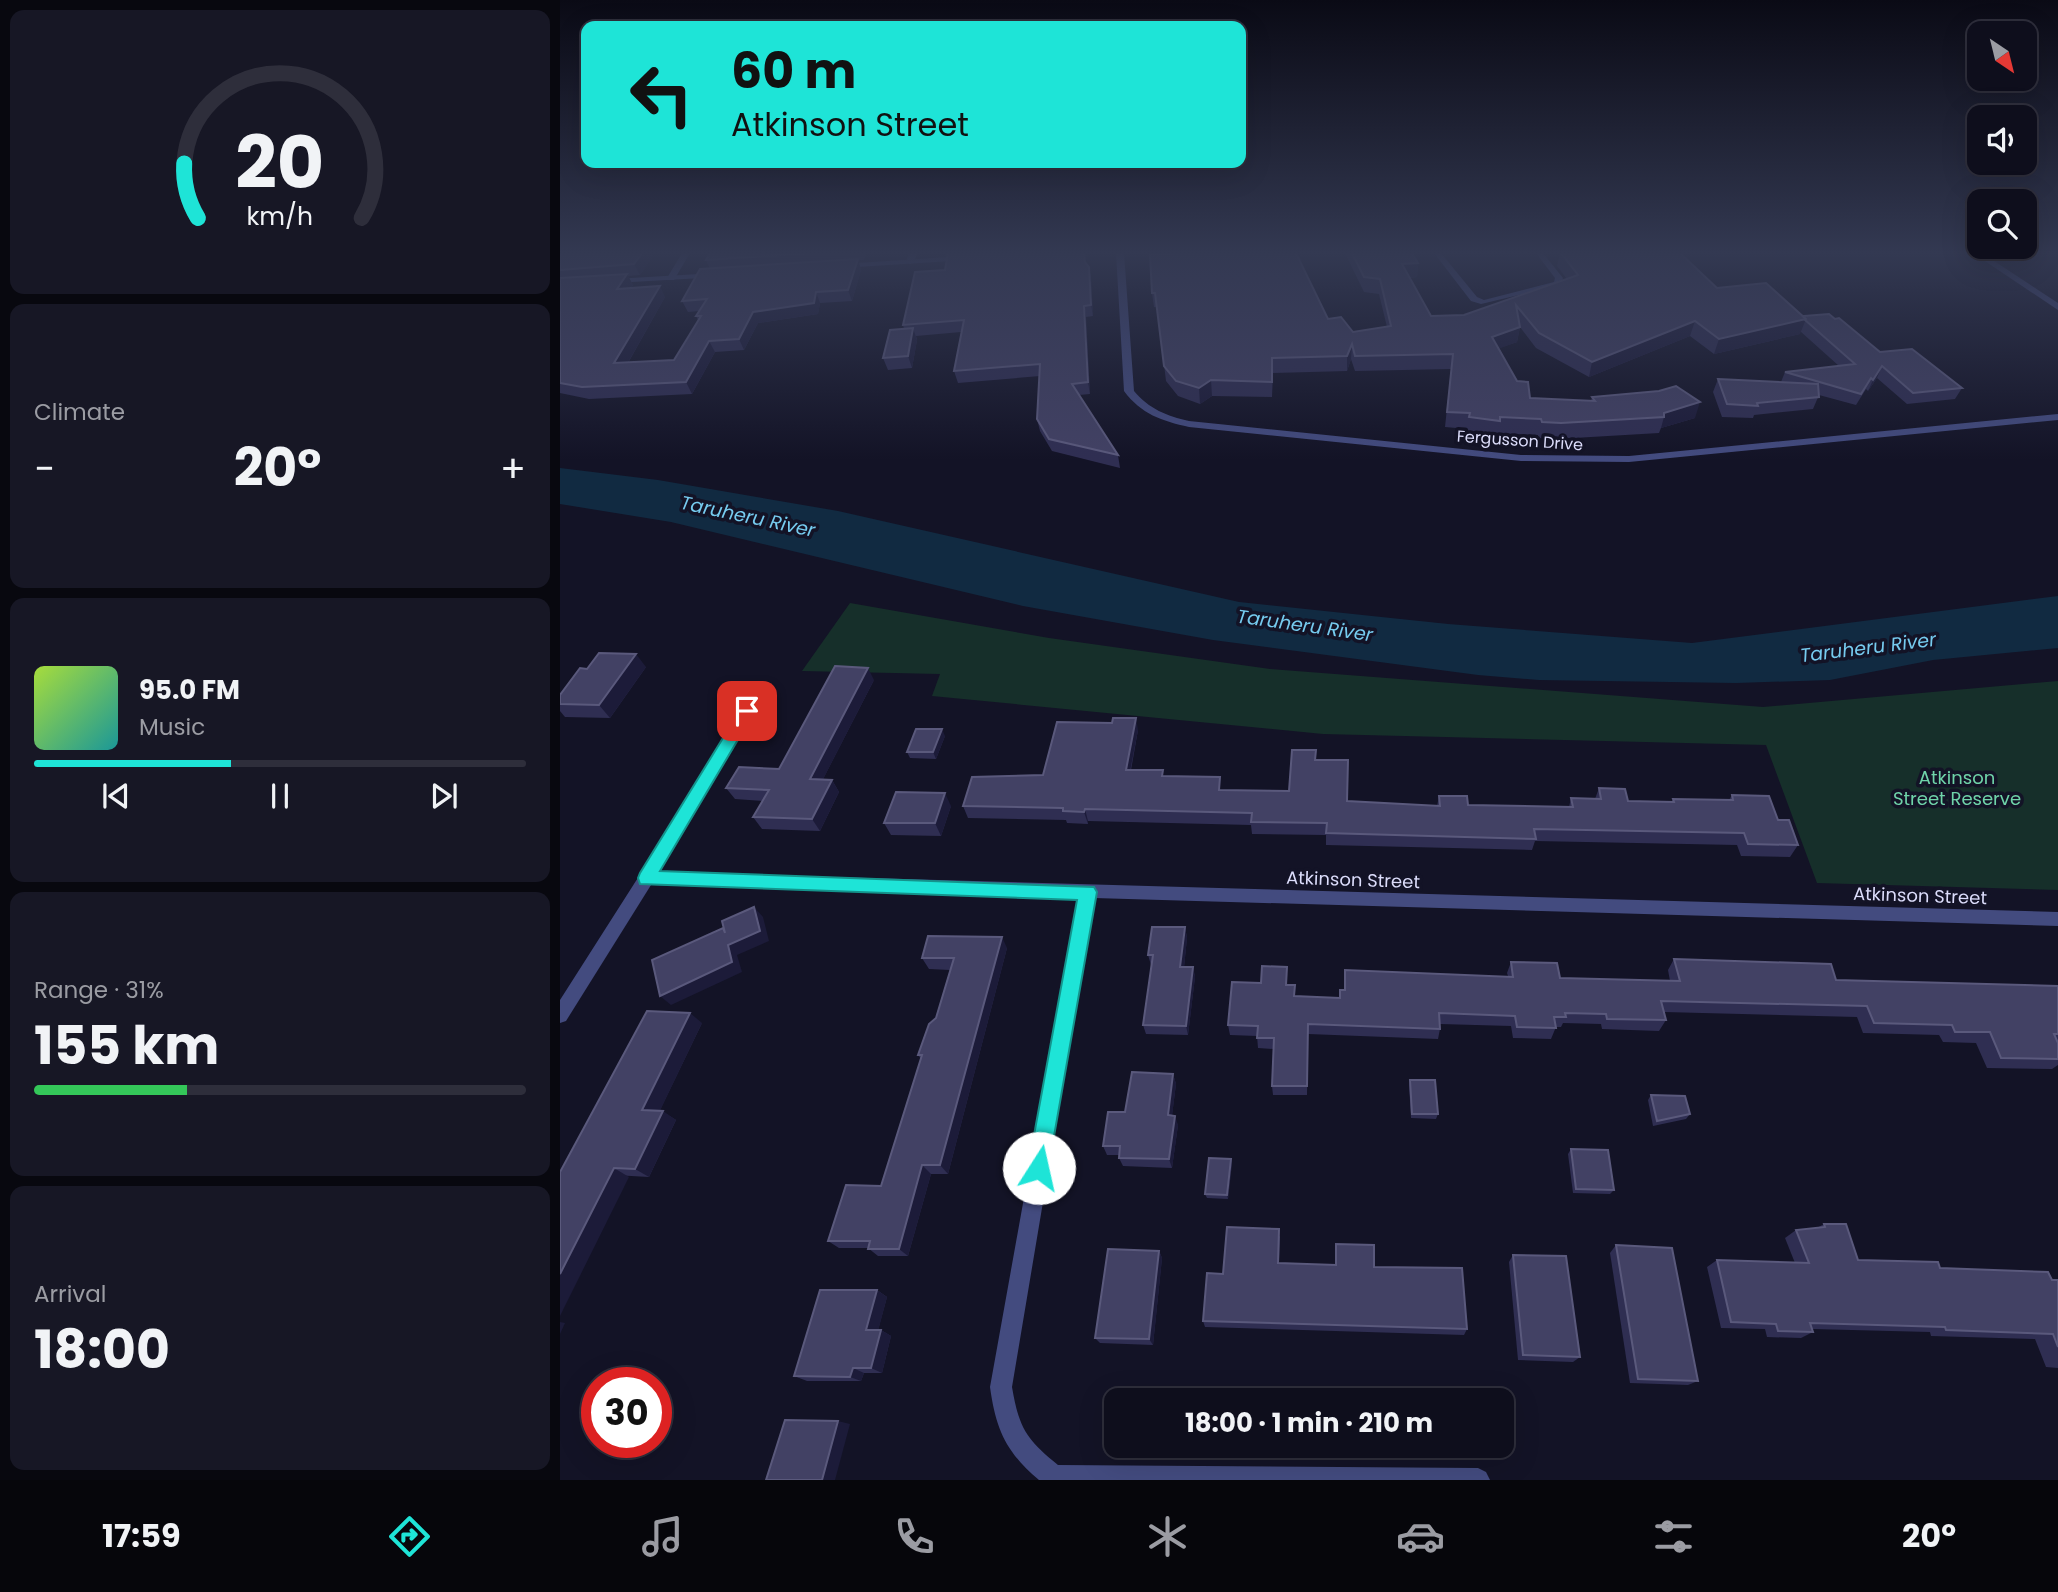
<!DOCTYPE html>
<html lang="en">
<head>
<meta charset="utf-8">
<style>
  body { margin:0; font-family:Poppins,sans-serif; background:#171725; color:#f1f3f6; height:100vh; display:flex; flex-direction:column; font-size:26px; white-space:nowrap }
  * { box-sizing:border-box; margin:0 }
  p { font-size:23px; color:#9b9ca3 }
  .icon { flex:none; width:38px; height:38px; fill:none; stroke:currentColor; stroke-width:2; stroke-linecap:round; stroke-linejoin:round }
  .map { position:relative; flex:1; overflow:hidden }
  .sheet { display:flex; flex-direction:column; gap:10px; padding:10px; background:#08080f; width:560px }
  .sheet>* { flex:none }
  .guide { position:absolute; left:21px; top:21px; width:665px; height:147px; border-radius:14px; box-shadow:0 7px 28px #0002,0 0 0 2px #2e2e3b; background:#1ee4d7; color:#111; overflow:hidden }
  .needle { width:46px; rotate:145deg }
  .buttons { position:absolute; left:1407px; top:21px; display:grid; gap:14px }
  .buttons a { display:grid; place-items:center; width:70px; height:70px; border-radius:14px; background:#0e0e1c; box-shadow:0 7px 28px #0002,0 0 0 2px #2e2e3b; font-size:35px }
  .speed { position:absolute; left:21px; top:1367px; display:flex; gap:14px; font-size:35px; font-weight:700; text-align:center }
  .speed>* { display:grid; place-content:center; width:91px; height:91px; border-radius:50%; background:#0e0e1c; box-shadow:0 7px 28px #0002,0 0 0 2px #2e2e3b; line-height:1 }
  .speed .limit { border:10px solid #d22; background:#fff; color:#111 }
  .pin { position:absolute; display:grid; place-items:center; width:60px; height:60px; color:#fff; margin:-30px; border-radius:14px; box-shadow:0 4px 10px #0006 }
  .me { position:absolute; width:77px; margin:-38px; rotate:10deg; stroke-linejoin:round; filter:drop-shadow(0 0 5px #0008) }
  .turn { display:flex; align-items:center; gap:24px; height:147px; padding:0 35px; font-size:32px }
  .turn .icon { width:91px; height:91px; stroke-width:2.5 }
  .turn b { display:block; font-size:49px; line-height:60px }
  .big { font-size:52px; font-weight:700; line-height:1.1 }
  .sheet .tile { flex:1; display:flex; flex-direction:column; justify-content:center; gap:10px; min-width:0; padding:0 24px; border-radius:14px; background:#171725 }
  .sheet .dial { align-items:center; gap:0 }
  .dial svg { height:182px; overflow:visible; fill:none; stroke:#2e2e3b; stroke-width:7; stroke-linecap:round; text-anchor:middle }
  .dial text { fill:#f1f3f6; stroke:none }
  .song { display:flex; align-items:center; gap:21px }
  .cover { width:84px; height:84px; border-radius:10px; background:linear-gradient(135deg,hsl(80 70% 55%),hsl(180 70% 35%)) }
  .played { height:7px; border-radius:4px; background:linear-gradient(90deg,#1ee4d7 40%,#2e2e3b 40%) }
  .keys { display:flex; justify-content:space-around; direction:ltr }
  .heat { display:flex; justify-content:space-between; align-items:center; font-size:38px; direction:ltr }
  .charge { height:10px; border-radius:5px; background:linear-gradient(90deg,#34c759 31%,#2e2e3b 0) }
  .trip { position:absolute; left:544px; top:1388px; width:410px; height:70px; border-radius:14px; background:#0e0e1c; box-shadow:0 7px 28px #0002,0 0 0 2px #2e2e3b; font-weight:700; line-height:70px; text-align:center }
  .menu { display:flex; height:112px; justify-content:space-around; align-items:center; background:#06060b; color:#9b9ca3 }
  .menu .icon { width:49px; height:49px }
  .menu .active { color:#1ee4d7 }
  .menu b { font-size:32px; color:#f1f3f6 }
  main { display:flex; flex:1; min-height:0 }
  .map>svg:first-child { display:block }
  .green { fill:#162f2a }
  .water { fill:#112a41 }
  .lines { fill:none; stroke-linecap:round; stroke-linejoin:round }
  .service { fill:#434b7f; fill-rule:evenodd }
  .minor { fill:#434b7f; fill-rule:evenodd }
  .tertiary { fill:#434b7f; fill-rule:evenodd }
  .wall { fill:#2f2e52 }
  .shaded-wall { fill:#1c1b39 }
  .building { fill:#424164; stroke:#5a597c; stroke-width:2 }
  .route { fill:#1ee4d7; stroke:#14948c; stroke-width:2 }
  .labels { text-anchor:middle; stroke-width:7; stroke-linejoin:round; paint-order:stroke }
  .far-street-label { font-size:16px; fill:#dcddfb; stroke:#131326 }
  .park-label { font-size:18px; fill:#6fd3a9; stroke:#131326 }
  .street-label { font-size:18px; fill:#dcddfb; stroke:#131326 }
  .water-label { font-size:19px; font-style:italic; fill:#76cbef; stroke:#131326 }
</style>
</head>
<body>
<main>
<section class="sheet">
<div class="tile dial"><svg viewBox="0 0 100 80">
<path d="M14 69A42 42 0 1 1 86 69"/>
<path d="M14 69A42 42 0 0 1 8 45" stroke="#1ee4d7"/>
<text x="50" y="56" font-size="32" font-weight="700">20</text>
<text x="50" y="72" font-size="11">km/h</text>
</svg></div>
<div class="tile"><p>Climate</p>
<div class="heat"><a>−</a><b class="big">20°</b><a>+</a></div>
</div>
<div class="tile">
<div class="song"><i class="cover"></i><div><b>95.0 FM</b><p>Music</p></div></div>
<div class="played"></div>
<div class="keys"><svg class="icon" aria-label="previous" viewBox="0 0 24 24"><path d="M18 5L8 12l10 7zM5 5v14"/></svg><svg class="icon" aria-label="pause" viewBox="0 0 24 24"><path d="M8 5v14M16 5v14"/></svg><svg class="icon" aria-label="next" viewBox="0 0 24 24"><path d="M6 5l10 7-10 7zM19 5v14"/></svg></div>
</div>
<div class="tile"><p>Range · 31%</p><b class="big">155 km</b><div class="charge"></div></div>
<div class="tile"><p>Arrival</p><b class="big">18:00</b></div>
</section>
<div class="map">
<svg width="1498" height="1480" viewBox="0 0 1498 1480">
  <rect width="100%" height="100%" fill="#131326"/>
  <polygon class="green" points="290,603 489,638 710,669 1203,707 1498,681 1498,890 1257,883 1206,745 763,734 372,696 380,674 242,671"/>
  <polygon class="water" points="0,468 98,480 278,511 679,602 888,624 1132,643 1498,596 1498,648 1373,660 1270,680 1176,683 979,680 918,675 653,640 463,606 111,522 0,504"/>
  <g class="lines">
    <polygon class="service" points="874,253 881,253 917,297 924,300 994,282 995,278 976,253 983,253 1003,278 1000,285 921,304 911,301"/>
    <g class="minor">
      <polygon points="122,253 130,253 114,280 108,280 107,278"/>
      <polygon points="349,253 357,253 354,262 350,264 346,262"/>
      <path d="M556,253H564L574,391C589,409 607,416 629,421L961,455L1069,456L1498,414V420L1069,462L961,461L629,427C602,421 581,414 564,391Z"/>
      <polygon points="1413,253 1422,253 1498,303 1498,310"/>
      <path d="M202,682L209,687L99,872L1498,912V926L534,898L452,1387C459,1428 466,1439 498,1465L918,1468L926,1472L930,1480H479C446,1452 436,1430 430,1387L518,897L91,885L6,1021L0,1023V1000L81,873L197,684Z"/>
    </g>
    <g class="tertiary">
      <polygon points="404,256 407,256 407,260 281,268 277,266 281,264"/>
      <polygon points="156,273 160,275 159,277 54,283 50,281 54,279"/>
    </g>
  </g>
  <g class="wall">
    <polygon points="0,253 95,253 80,275 68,276 73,285 71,288 105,297 68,363 114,360 138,320 136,316 139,311 128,312 122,301 150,269 146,260 150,253 306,253 304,260 298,260 301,270 292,301 260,303 258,314 198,323 184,350 155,352 132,394 29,399 0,393"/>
    <polygon points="785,253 852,253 858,263 857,277 850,278 871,316 904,315 1007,279 997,266 1000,253 1120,253 1157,288 1243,316 1320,352 1402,388 1395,399 1347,404 1317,378 1308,391 1306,389 1296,405 1259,395 1253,409 1194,415 1193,418 1162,417 1153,392 1158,379 1221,382 1225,372 1279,366 1240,331 1240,334 1154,354 1130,336 1029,377 976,348 960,327 957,342 939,348 957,381 970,398 1031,401 1032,397 1135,418 1101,428 1099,433 997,439 978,438 978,435 938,433 937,437 907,433 908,429 885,427 891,369 795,371 791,359 787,371 713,373 712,397 652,396 640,404 618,396 606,381 597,307 594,307 592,293 768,319 793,332 827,327 819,294 804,292"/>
    <polygon points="526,264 529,267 531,278 533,316 526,317 530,394 519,395 558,455 560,468 492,451 480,431 477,419 480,376 398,383 394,371 401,332 356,336 357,340 352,368 328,370 323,358 344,329 343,325 385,270"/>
    <polygon points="86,667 50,718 5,717 0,711 0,695"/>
    <polygon points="314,680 263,779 272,780 279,792 260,831 202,829 193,817 203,801 175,799 166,788 219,769"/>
    <polygon points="578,730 571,770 604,776 661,790 729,791 756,760 787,801 877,806 879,796 908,805 1009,807 1011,798 1035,799 1039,788 1068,801 1112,802 1113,799 1169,800 1172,795 1218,820 1238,845 1230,857 1181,856 1177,845 975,841 972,850 766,845 766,835 692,834 691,825 528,821 528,824 507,823 506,820 408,818 403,806 483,775"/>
    <polygon points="385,736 376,759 350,758 347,752"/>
    <polygon points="391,806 381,836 331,835 324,823"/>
    <polygon points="625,927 627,938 624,967 633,967 635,977 628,1035 586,1034 583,1025 592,965 591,965 588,955"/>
    <polygon points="447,948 388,1174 371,1174 348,1256 318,1256 308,1248 279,1248 268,1241 321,1186 361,1059 358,1055 376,1018 390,970 369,969 362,958"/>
    <polygon points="1114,959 1276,980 1498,986 1498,1065 1492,1069 1427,1068 1416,1043 1383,1042 1379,1035 1303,1033 1297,1017 1104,1012 1106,1020 1099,1031 1042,1029 1041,1024 1003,1023 1001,1027 996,1027 991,1039 953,1038 951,1026 880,1024 880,1029 878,1039 748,1034 747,1095 713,1095 712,1086 714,1049 698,1048 697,1036 670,1035 668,1025 701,983 727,985 735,996 780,998 784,990 948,976 947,973 951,962 1000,978 1110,981 1108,970"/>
    <polygon points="142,1023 100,1110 116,1120 89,1177 0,1172"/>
    <polygon points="613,1074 616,1084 612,1115 618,1125 612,1168 563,1166 559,1158 559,1155 547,1155 543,1146 565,1112"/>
    <polygon points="850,1080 878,1114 876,1119 851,1118 849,1085"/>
    <polygon points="1091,1095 1130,1114 1126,1119 1093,1126 1088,1100"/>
    <polygon points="1011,1149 1054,1190 1050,1194 1013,1193 1008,1154"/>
    <polygon points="671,1159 672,1163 668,1199 647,1198 645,1194"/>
    <polygon points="1264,1224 1298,1260 1380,1268 1498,1280 1498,1368 1486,1367 1475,1339 1371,1336 1370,1332 1252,1329 1253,1332 1241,1338 1207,1337 1205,1329 1161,1328 1147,1267 1157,1260 1235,1263 1225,1238 1236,1230 1257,1228"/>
    <polygon points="720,1236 719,1263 776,1265 776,1244 814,1267 907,1329 904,1335 645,1327 643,1321 663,1274"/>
    <polygon points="1056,1245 1138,1381 1128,1385 1070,1383 1050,1253"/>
    <polygon points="599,1251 602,1258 593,1345 540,1343 535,1338"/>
    <polygon points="953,1255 1020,1357 1013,1362 958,1360 949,1262"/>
    <polygon points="317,1290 327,1297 318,1330 321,1330 331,1336 322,1373 304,1373 301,1381 247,1381 234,1376"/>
  </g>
  <g class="shaded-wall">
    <polygon points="82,253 95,253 80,275 74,264"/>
    <polygon points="298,259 301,270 292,301 288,290"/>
    <polygon points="858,263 857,277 841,279 842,264"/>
    <polygon points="529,267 531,278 533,316 531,305"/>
    <polygon points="67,274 73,285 63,300 57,289"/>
    <polygon points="100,286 105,297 61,375 54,363"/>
    <polygon points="256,292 260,303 258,314 198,323 184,350 179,339 193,312"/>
    <polygon points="524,306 526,317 530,394 528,382"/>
    <polygon points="1246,319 1240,334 1154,354 1159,339"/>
    <polygon points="1135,321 1130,336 1029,377 1032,362"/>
    <polygon points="960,327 957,342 930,352 932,337"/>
    <polygon points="353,328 357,340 352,368 348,356"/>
    <polygon points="149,341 155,352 132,394 126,382"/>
    <polygon points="792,344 791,359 787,371 787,356"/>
    <polygon points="1322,366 1317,378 1308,391 1313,380"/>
    <polygon points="651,380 652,396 640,404 639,388"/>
    <polygon points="1140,402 1135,418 1101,428 1104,417 1104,413"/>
    <polygon points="76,654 86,667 50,718 39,705"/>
    <polygon points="308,668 314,680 257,791 250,779"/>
    <polygon points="576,718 578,730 568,782 566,770"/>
    <polygon points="382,729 385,736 376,759 373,752"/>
    <polygon points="272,780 279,792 260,831 252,819"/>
    <polygon points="385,793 391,806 381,836 375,823"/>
    <polygon points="525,809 528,821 528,824 524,812"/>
    <polygon points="194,907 203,917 209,941 177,955 182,972 111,1005 100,996"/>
    <polygon points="625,927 627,938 623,977 620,967"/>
    <polygon points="442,937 447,948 388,1174 380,1165"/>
    <polygon points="633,967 635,977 628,1035 626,1026"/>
    <polygon points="130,1013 142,1023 96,1119 82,1110"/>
    <polygon points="613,1074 616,1084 611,1124 608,1115"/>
    <polygon points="103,1111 116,1120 89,1177 75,1169"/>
    <polygon points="615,1116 618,1125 612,1168 609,1159"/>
    <polygon points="671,1159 672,1163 668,1199 667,1195"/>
    <polygon points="362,1165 371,1174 348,1256 339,1249"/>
    <polygon points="54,1168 69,1177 0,1316 0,1274"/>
    <polygon points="599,1251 602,1258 593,1345 589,1339"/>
    <polygon points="317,1290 327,1297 317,1335 306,1330"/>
    <polygon points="0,1322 5,1323 0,1334"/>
    <polygon points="321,1330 331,1336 322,1373 311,1368"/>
    <polygon points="293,1368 304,1373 301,1381 290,1377"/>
    <polygon points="278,1421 290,1424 275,1480 262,1480"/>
  </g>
  <g class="building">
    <polygon points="0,253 82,253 74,264 0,270"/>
    <polygon points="150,253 253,253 146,260"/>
    <polygon points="388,253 524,253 525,262 529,267 531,305 524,306 528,382 512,384 558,455 489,439 477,419 480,364 394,371 404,320 343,325 355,272 385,270"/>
    <polygon points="616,253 736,253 768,319 781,317 793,332 831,326 820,279 804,277 792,253 852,253 858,263 842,264 871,316 904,315 1018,275 1001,253 1120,253 1157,288 1206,283 1246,319 1159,339 1135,321 1032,362 979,333 956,305 960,327 932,337 957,381 968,382 970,398 1035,401 1032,397 1099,391 1116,386 1140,402 1104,413 1104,417 1001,423 982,422 981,419 940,417 940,421 909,417 910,413 887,412 893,354 795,356 792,344 787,356 712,358 712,382 651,380 639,388 616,381 604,366 595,293 592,293 590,255"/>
    <polygon points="298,259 288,290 256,292 254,303 193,312 179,339 149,341 126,382 22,387 0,383 0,278 67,274 57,289 100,286 54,363 114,360 141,316 136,316 147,299 122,301 140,269"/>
    <polygon points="1269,314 1275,319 1279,318 1320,352 1352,349 1402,388 1353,393 1322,366 1313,380 1311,378 1301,394 1225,372 1295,364 1245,320 1246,319 1243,316"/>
    <polygon points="353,328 348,356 323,358 330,330"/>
    <polygon points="1158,379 1258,384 1259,397 1197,403 1198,406 1167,404"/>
    <polygon points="39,653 76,654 39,705 0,704 0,695 20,668 27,669"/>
    <polygon points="275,666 308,668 250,779 272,780 252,819 193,817 209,790 166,788 179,767 219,769"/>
    <polygon points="553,718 576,718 566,770 603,770 602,776 660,777 659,790 729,791 732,750 756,750 755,760 788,760 787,801 880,806 879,796 907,796 908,805 1013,807 1011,798 1041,799 1039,788 1065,789 1068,801 1114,802 1113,799 1173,800 1172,795 1209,796 1218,820 1229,820 1238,845 1188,844 1184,833 974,829 976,839 766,833 767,823 691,822 692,813 525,809 524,812 503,811 503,808 403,806 412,777 483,775 497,722 552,723"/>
    <polygon points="356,729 382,729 373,752 347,752"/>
    <polygon points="336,792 385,793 375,823 324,823"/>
    <polygon points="194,907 200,931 168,945 172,962 100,996 92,960 163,928 165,933 162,921"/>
    <polygon points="592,927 625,927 620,967 633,967 626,1026 583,1025 593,955 588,955"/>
    <polygon points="368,936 442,937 380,1165 362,1165 339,1249 308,1249 310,1241 268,1241 286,1185 321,1186 362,1055 358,1055 369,1024 376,1018 394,958 362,958"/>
    <polygon points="1114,959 1271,964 1276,980 1498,986 1498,1034 1494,1034 1498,1043 1498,1059 1441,1058 1430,1032 1395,1032 1392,1025 1314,1023 1307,1006 1101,1001 1106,1020 1047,1019 1046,1014 1005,1013 1006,1017 994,1017 996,1028 957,1027 955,1016 879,1013 880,1029 748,1024 747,1086 712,1086 714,1038 697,1038 698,1026 668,1025 672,982 701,983 702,966 727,967 726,985 735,985 734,996 780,998 780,990 785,990 785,970 953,977 951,962 997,963 1000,978 1120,981"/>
    <polygon points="87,1011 130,1013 82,1110 103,1111 75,1169 54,1168 0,1274 0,1172"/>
    <polygon points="572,1072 613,1074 608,1115 615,1116 609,1159 559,1158 560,1146 543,1146 548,1112 565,1112"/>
    <polygon points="850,1080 875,1080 878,1114 852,1114"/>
    <polygon points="1091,1095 1125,1096 1130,1114 1097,1121"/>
    <polygon points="1011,1149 1048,1150 1054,1190 1016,1189"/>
    <polygon points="649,1158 671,1159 667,1195 645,1194"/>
    <polygon points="1264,1224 1286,1224 1298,1260 1378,1262 1380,1268 1488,1272 1492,1280 1498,1280 1498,1347 1493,1334 1386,1330 1385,1327 1250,1323 1253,1332 1218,1331 1216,1324 1171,1322 1157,1260 1249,1263 1236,1230 1265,1227"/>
    <polygon points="667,1227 719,1229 718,1263 776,1265 776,1244 814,1245 814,1267 902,1268 907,1329 643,1321 647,1273 663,1274"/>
    <polygon points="1056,1245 1112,1248 1138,1381 1078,1379"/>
    <polygon points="548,1249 599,1251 589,1339 535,1338"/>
    <polygon points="953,1255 1006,1256 1020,1357 963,1355"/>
    <polygon points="260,1290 317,1290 306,1330 321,1330 311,1368 293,1368 290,1377 234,1376"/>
    <polygon points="225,1420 278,1421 262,1480 206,1480"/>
  </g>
  <linearGradient id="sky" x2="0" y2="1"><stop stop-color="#0a0a15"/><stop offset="0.55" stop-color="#333952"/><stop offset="1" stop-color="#333952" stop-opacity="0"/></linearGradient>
  <rect width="1498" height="460" fill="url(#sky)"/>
  <polygon class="route" points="187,705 195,711 100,871 534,887 537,892 487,1176 479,1179 471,1176 468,1168 517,900 80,884 78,878 80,873 182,707"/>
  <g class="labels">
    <g class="far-street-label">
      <text transform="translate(960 440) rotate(4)" y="6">Fergusson Drive</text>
    </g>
    <g class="park-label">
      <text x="1397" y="784">Atkinson<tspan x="1397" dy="21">Street Reserve</tspan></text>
    </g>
    <g class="street-label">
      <text transform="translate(793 880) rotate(2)" y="6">Atkinson Street</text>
      <text transform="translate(1360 896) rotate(2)" y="6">Atkinson Street</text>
    </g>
    <g class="water-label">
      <text transform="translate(188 516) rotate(12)" y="7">Taruheru River</text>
      <text transform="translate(745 625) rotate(8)" y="7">Taruheru River</text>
      <text transform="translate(1308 647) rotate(-7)" y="7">Taruheru River</text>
    </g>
  </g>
</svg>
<div class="buttons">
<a><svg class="needle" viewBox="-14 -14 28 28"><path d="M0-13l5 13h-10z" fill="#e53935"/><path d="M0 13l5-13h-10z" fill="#9b9ca3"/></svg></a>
<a><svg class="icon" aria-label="sound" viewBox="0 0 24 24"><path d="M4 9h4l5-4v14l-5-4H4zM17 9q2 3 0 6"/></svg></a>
<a><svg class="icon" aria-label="search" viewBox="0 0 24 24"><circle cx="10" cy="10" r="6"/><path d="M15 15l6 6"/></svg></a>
</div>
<div class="speed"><div class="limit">30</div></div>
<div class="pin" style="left:187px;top:711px;background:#d93025"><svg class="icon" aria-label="arrive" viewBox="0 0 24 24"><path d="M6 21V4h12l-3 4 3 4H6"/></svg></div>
<svg class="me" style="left:479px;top:1168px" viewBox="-20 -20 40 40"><circle r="19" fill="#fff"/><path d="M0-13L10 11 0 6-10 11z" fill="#1ee4d7"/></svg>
<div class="trip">18:00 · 1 min · 210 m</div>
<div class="guide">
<div class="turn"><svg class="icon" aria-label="left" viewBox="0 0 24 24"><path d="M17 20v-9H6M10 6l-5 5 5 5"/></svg><div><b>60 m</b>Atkinson Street</div></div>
</div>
</div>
</main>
<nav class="menu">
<b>17:59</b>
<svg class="icon active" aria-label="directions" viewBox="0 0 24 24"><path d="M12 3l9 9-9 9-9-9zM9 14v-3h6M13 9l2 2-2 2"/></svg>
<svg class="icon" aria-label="music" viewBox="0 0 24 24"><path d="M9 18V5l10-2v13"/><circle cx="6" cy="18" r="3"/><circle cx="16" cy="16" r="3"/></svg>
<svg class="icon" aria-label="phone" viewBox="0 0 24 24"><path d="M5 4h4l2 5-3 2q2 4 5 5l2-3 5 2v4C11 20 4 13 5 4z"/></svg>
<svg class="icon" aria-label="climate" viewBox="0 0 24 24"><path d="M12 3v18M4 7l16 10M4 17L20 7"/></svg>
<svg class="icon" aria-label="car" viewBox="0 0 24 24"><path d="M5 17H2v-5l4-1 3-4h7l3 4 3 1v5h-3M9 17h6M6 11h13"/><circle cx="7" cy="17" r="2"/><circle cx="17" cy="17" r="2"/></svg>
<svg class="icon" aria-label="filters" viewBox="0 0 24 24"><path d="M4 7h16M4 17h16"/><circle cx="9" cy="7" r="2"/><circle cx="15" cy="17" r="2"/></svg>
<b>20°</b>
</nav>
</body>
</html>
